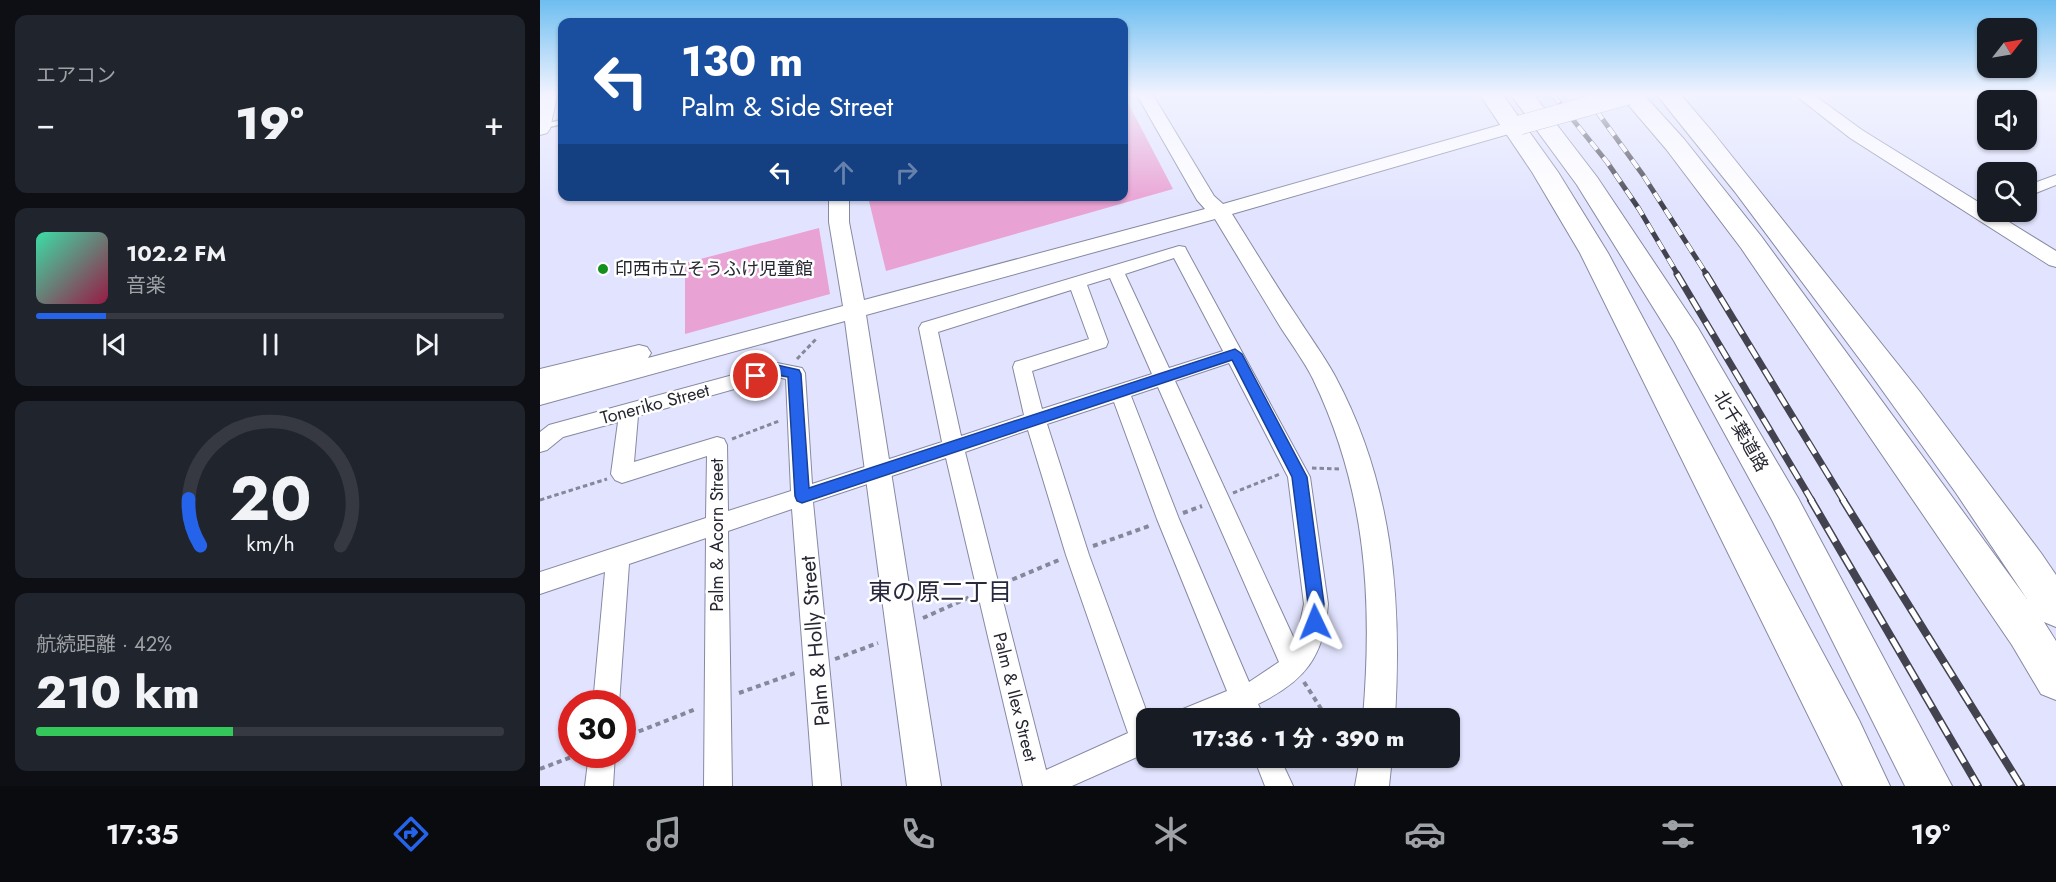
<!DOCTYPE html>
<html lang="ja">
<head>
<meta charset="utf-8">
<style>
  body { margin:0; font-family:Jost,"Noto Sans JP",sans-serif; background:#20242c; color:#f1f3f6; height:100vh; display:flex; flex-direction:column; font-size:22px; white-space:nowrap }
  * { box-sizing:border-box; margin:0 }
  p { font-size:20px; color:#9ea1a6 }
  .icon { flex:none; width:33px; height:33px; fill:none; stroke:currentColor; stroke-width:2; stroke-linecap:round; stroke-linejoin:round }
  .map { position:relative; flex:1; overflow:hidden }
  .side { display:flex; flex-direction:column; gap:15px; padding:15px; background:#0d0f14; width:540px }
  .side>* { flex:none }
  .guide { position:absolute; left:18px; top:18px; width:570px; height:183px; border-radius:12px; box-shadow:0 2px 4px #0004; background:#1a4fa0; color:#fff; overflow:hidden }
  .needle { width:39px; rotate:59deg }
  .buttons { position:absolute; left:1437px; top:18px; display:grid; gap:12px }
  .buttons a { display:grid; place-items:center; width:60px; height:60px; border-radius:12px; background:#171b24; box-shadow:0 2px 4px #0004; font-size:30px }
  .speed { position:absolute; left:18px; top:690px; display:flex; gap:12px; font-size:30px; font-weight:700; text-align:center }
  .speed>* { display:grid; place-content:center; width:78px; height:78px; border-radius:50%; background:#171b24; box-shadow:0 2px 4px #0004; line-height:1 }
  .speed .limit { border:9px solid #d22; background:#fff; color:#111 }
  .pin { position:absolute; display:grid; place-items:center; width:51px; height:51px; color:#fff; margin:-26px; border:3px solid #fff; border-radius:50%; box-shadow:0 2px 6px #0007 }
  .me { position:absolute; width:66px; margin:-33px; rotate:358deg; stroke-linejoin:round; filter:drop-shadow(0 0 4px #0008) }
  .turn { display:flex; align-items:center; gap:21px; height:126px; padding:0 24px; font-size:27px }
  .turn .icon { width:78px; height:78px; stroke-width:2.5 }
  .turn b { display:block; font-size:42px; line-height:51px }
  .lanes { display:flex; align-items:center; height:57px; padding:0 24px; background:#0003; justify-content:center; gap:30px; direction:ltr }
  .lanes .off { opacity:.35 }
  .big { font-size:45px; font-weight:800; line-height:1.1 }
  .side .card { flex:1; display:flex; flex-direction:column; justify-content:center; gap:9px; min-width:0; padding:0 21px; border-radius:12px; background:#20242c }
  .side .dial { align-items:center; gap:0 }
  .dial svg { height:156px; overflow:visible; fill:none; stroke:#363941; stroke-width:7; stroke-linecap:round; text-anchor:middle }
  .dial text { fill:#f1f3f6; stroke:none }
  .song { display:flex; align-items:center; gap:18px }
  .cover { width:72px; height:72px; border-radius:9px; background:linear-gradient(135deg,hsl(160 70% 55%),hsl(340 70% 35%)) }
  .played { height:6px; border-radius:3px; background:linear-gradient(90deg,#2563eb 15%,#363941 15%) }
  .keys { display:flex; justify-content:space-around; direction:ltr }
  .heat { display:flex; justify-content:space-between; align-items:center; font-size:33px; direction:ltr }
  .charge { height:9px; border-radius:4px; background:linear-gradient(90deg,#34c759 42%,#363941 0) }
  .trip { position:absolute; left:596px; top:708px; width:324px; height:60px; border-radius:12px; background:#171b24; box-shadow:0 2px 4px #0004; font-weight:800; line-height:60px; text-align:center }
  .tabs { display:flex; height:96px; justify-content:space-around; align-items:center; background:#090b0e; color:#9ea1a6 }
  .tabs .icon { width:42px; height:42px }
  .tabs .selected { color:#2563eb }
  .tabs b { font-size:27px; color:#f1f3f6 }
  main { display:flex; flex:1; min-height:0 }
  .map>svg:first-child { display:block }
  .green { fill:#e9a2d4 }
  .lines { fill:none; stroke-linecap:round; stroke-linejoin:round }
  .service-casing { stroke:#8789a2; stroke-width:3 }
  .minor-casing { stroke:#8789a2; stroke-width:2 }
  .tertiary-casing { stroke:#8789a2; stroke-width:2 }
  .secondary-casing { stroke:#8789a2; stroke-width:2 }
  .trunk-casing { stroke:#8789a2; stroke-width:2 }
  .path-far1 { stroke:#85879a; stroke-width:3; stroke-dasharray:4.5 3; stroke-linecap:butt }
  .path { stroke:#85879a; stroke-width:4; stroke-dasharray:5 4; stroke-linecap:butt }
  .service { fill:#fff; fill-rule:evenodd }
  .minor { fill:#fff; fill-rule:evenodd }
  .tertiary { fill:#fff; fill-rule:evenodd }
  .secondary { fill:#fff; fill-rule:evenodd }
  .trunk { fill:#fff; fill-rule:evenodd }
  .rail-far2-casing { stroke:#42434f; stroke-width:5 }
  .rail-far1-casing { stroke:#42434f; stroke-width:7 }
  .rail-casing { stroke:#42434f; stroke-width:8 }
  .rail-far2 { stroke:#fff; stroke-width:4; stroke-dasharray:10; stroke-linecap:butt }
  .rail-far1 { stroke:#fff; stroke-width:4.5; stroke-dasharray:14; stroke-linecap:butt }
  .rail { stroke:#fff; stroke-width:5; stroke-dasharray:16; stroke-linecap:butt }
  .tertiary-bridge-casing { stroke:#8789a2; stroke-width:20; stroke-linecap:butt }
  .tertiary-bridge { stroke:#fff; stroke-width:19 }
  .route { fill:#2563eb; stroke:#184099; stroke-width:1.5 }
  .poi-dot { fill:#148f1c; stroke:#fff; stroke-width:2 }
  .labels { text-anchor:middle; stroke-width:5; stroke-linejoin:round; paint-order:stroke }
  .poi-label { font-size:18px; fill:#262731; stroke:#fff; text-anchor:start }
  .street-label { font-size:18px; fill:#262731; stroke:#fff }
  .near-street-label { font-size:21px; fill:#262731; stroke:#fff }
  .near-neighbourhood-label { font-size:24px; fill:#28293d; stroke:#fff }
</style>
</head>
<body>
<main>
<section class="side">
<div class="card"><p>エアコン</p>
<div class="heat"><a>−</a><b class="big">19°</b><a>+</a></div>
</div>
<div class="card">
<div class="song"><i class="cover"></i><div><b>102.2 FM</b><p>音楽</p></div></div>
<div class="played"></div>
<div class="keys"><svg class="icon" aria-label="previous" viewBox="0 0 24 24"><path d="M18 5L8 12l10 7zM5 5v14"/></svg><svg class="icon" aria-label="pause" viewBox="0 0 24 24"><path d="M8 5v14M16 5v14"/></svg><svg class="icon" aria-label="next" viewBox="0 0 24 24"><path d="M6 5l10 7-10 7zM19 5v14"/></svg></div>
</div>
<div class="card dial"><svg viewBox="0 0 100 80">
<path d="M14 69A42 42 0 1 1 86 69"/>
<path d="M14 69A42 42 0 0 1 8 45" stroke="#2563eb"/>
<text x="50" y="56" font-size="32" font-weight="700">20</text>
<text x="50" y="72" font-size="11">km/h</text>
</svg></div>
<div class="card"><p>航続距離 · 42%</p><b class="big">210 km</b><div class="charge"></div></div>
</section>
<div class="map">
<svg width="1516" height="786" viewBox="0 0 1516 786">
  <rect width="100%" height="100%" fill="#e2e4ff"/>
  <g class="green">
    <polygon points="584,95 633,189 346,271 328,197 584,196"/>
    <polygon points="279,228 290,294 145,334 145,263"/>
  </g>
  <g class="lines">
    <defs>
      <polygon id="service" points="22,120 22,124 0,129 0,125"/>
      <g id="minor">
        <polygon points="1516,175 1516,185 1486,197 1486,186"/>
        <path d="M639,246L645,247L647,251L770,477L788,604C784,657 765,681 718,704L724,718H698L696,713L683,718H639L643,709L687,691L617,519L574,402L507,424L549,555L609,718H606V753L532,786H483L406,458L273,502L301,786H273L252,509L188,531L192,786H164L166,538L89,564L79,704H53L65,572L0,594V572L166,518L167,456L82,483L75,480L71,474L78,422L23,437L7,450L0,452V432L9,425L237,363L262,368L265,373L272,484L402,442L379,328L382,323ZM634,258L683,351L629,368L585,274ZM570,278L612,374L502,409L492,371L566,347L568,342L547,285ZM531,290L549,339L475,362L473,367L484,415L421,436L398,332ZM689,363L748,477L764,604L756,643L635,381ZM237,377L246,379L251,491L188,511L187,445L184,439L177,437L94,462L98,416ZM618,387L739,662L709,682L639,519L591,396ZM488,430L526,555L588,733L506,770L425,452Z"/>
        <polygon points="49,754 75,754 73,786 45,786"/>
        <polygon points="714,758 740,758 753,786 725,786"/>
      </g>
      <g id="tertiary">
        <path d="M597,95H613L674,196L683,204L974,121H986L989,125L986,129L692,214C714,249 735,284 758,318C770,337 784,356 795,376C853,484 862,598 855,718H823C833,598 826,489 773,379C764,361 752,345 741,328C719,292 697,255 675,219L326,315L401,786H367L305,321L0,405V369L99,345L107,347L111,353L108,358L303,306L289,222V196H309V222L324,300L665,209L657,200Z"/>
        <polygon points="1255,95 1274,95 1322,130 1448,208 1448,212 1453,212 1516,251 1516,267 1509,265 1310,138"/>
        <polygon points="820,758 852,758 849,786 815,786"/>
      </g>
      <polygon id="secondary" points="0,95 17,95 10,129 7,133 0,135"/>
      <g id="trunk">
        <polygon points="940,95 963,95 1018,172 1068,253 1319,720 1350,786 1303,786 1040,253 992,172"/>
        <polygon points="971,95 994,95 1057,177 1158,328 1258,498 1412,786 1365,786 1232,520 1134,341 1037,185"/>
        <polygon points="1080,95 1104,95 1144,139 1221,236 1487,599 1416,493 1327,369 1195,192 1117,95 1141,95 1175,135 1380,392 1501,553 1516,575 1516,627 1504,622 1516,641 1516,700 1501,694 1472,645 1201,248 1126,149"/>
      </g>
    </defs>
    <use href="#service" class="service-casing"/>
    <use href="#minor" class="minor-casing"/>
    <use href="#tertiary" class="tertiary-casing"/>
    <use href="#secondary" class="secondary-casing"/>
    <use href="#trunk" class="trunk-casing"/>
    <g class="path-far1">
      <polyline points="257,359 277,338"/>
      <polyline points="192,439 239,421"/>
      <polyline points="772,468 799,469"/>
      <polyline points="693,493 740,474"/>
      <polyline points="0,500 67,479"/>
    </g>
    <g class="path">
      <polyline points="643,513 662,506"/>
      <polyline points="553,546 612,525"/>
      <polyline points="464,583 519,560"/>
      <polyline points="383,618 430,597"/>
      <polyline points="295,659 338,643"/>
      <polyline points="764,682 787,718"/>
      <polyline points="199,693 258,672"/>
      <polyline points="82,738 156,709"/>
      <polyline points="0,769 39,754"/>
    </g>
    <use href="#service" class="service"/>
    <use href="#minor" class="minor"/>
    <use href="#tertiary" class="tertiary"/>
    <use href="#secondary" class="secondary"/>
    <use href="#trunk" class="trunk"/>
    <defs>
      <g id="rail-far2">
        <polyline points="1013,95 1067,162 1099,209 1138,275"/>
        <polyline points="1045,95 1103,175 1167,275"/>
      </g>
      <g id="rail-far1">
        <polyline points="1137,274 1272,501"/>
        <polyline points="1166,274 1304,501"/>
      </g>
      <g id="rail">
        <polyline points="1271,500 1438,786"/>
        <polyline points="1303,500 1481,786"/>
      </g>
    </defs>
    <use href="#rail-far2" class="rail-far2-casing"/>
    <use href="#rail-far1" class="rail-far1-casing"/>
    <use href="#rail" class="rail-casing"/>
    <use href="#rail-far2" class="rail-far2"/>
    <use href="#rail-far1" class="rail-far1"/>
    <use href="#rail" class="rail"/>
    <defs>
      <polyline id="tertiary-bridge" points="980,125 1088,95"/>
    </defs>
    <use href="#tertiary-bridge" class="tertiary-bridge-casing"/>
    <use href="#tertiary-bridge" class="tertiary-bridge"/>
  </g>
  <linearGradient id="sky" x2="0" y2="1"><stop stop-color="#6dbef0"/><stop offset="0.46" stop-color="#f2f3ff"/><stop offset="1" stop-color="#f2f3ff" stop-opacity="0"/></linearGradient>
  <rect width="1516" height="205" fill="url(#sky)"/>
  <polygon class="route" points="695,349 702,354 767,477 784,604 781,628 775,630 769,628 767,622 768,604 752,477 692,360 262,503 257,501 255,496 248,377 237,375 216,381 209,376 211,373 237,365 259,370 261,374 269,488"/>
  <circle class="poi-dot" cx="63" cy="269" r="6"/>
  <g class="labels">
    <g class="poi-label">
      <text x="75" y="275">印西市立そうふけ児童館</text>
    </g>
    <g class="street-label">
      <text transform="translate(115 404) rotate(-15)" y="6">Toneriko Street</text>
      <text transform="translate(1201 431) rotate(60)" y="6">北千葉道路</text>
      <text transform="translate(177 535) rotate(-90)" y="6">Palm &amp; Acorn Street</text>
      <text transform="translate(475 697) rotate(76)" y="6">Palm &amp; Ilex Street</text>
    </g>
    <g class="near-street-label">
      <text transform="translate(275 641) rotate(-95)" y="7">Palm &amp; Holly Street</text>
    </g>
    <g class="near-neighbourhood-label">
      <text x="400" y="600">東の原二丁目</text>
    </g>
  </g>
</svg>
<div class="buttons">
<a><svg class="needle" viewBox="-14 -14 28 28"><path d="M0-13l5 13h-10z" fill="#e53935"/><path d="M0 13l5-13h-10z" fill="#9ea1a6"/></svg></a>
<a><svg class="icon" aria-label="sound" viewBox="0 0 24 24"><path d="M4 9h4l5-4v14l-5-4H4zM17 9q2 3 0 6"/></svg></a>
<a><svg class="icon" aria-label="search" viewBox="0 0 24 24"><circle cx="10" cy="10" r="6"/><path d="M15 15l6 6"/></svg></a>
</div>
<div class="speed"><div class="limit">30</div></div>
<div class="pin" style="left:216px;top:376px;background:#d93025"><svg class="icon" aria-label="arrive" viewBox="0 0 24 24"><path d="M6 21V4h12l-3 4 3 4H6"/></svg></div>
<svg class="me" style="left:775px;top:622px" viewBox="-20 -20 40 40"><path d="M0-17L14 15 0 8-14 15z" fill="#2563eb" stroke="#fff" stroke-width="4"/></svg>
<div class="trip">17:36 · 1 分 · 390 m</div>
<div class="guide">
<div class="turn"><svg class="icon" aria-label="left" viewBox="0 0 24 24"><path d="M17 20v-9H6M10 6l-5 5 5 5"/></svg><div><b>130 m</b>Palm &amp; Side Street</div></div>
<div class="lanes"><svg class="icon" aria-label="left" viewBox="0 0 24 24"><path d="M17 20v-9H6M10 6l-5 5 5 5"/></svg><svg class="icon off" aria-label="ahead" viewBox="0 0 24 24"><path d="M12 20V5M6 11l6-6 6 6"/></svg><svg class="icon off" aria-label="right" viewBox="0 0 24 24"><path d="M7 20v-9h11M14 6l5 5-5 5"/></svg></div>
</div>
</div>
</main>
<nav class="tabs">
<b>17:35</b>
<svg class="icon selected" aria-label="directions" viewBox="0 0 24 24"><path d="M12 3l9 9-9 9-9-9zM9 14v-3h6M13 9l2 2-2 2"/></svg>
<svg class="icon" aria-label="music" viewBox="0 0 24 24"><path d="M9 18V5l10-2v13"/><circle cx="6" cy="18" r="3"/><circle cx="16" cy="16" r="3"/></svg>
<svg class="icon" aria-label="phone" viewBox="0 0 24 24"><path d="M5 4h4l2 5-3 2q2 4 5 5l2-3 5 2v4C11 20 4 13 5 4z"/></svg>
<svg class="icon" aria-label="climate" viewBox="0 0 24 24"><path d="M12 3v18M4 7l16 10M4 17L20 7"/></svg>
<svg class="icon" aria-label="car" viewBox="0 0 24 24"><path d="M5 17H2v-5l4-1 3-4h7l3 4 3 1v5h-3M9 17h6M6 11h13"/><circle cx="7" cy="17" r="2"/><circle cx="17" cy="17" r="2"/></svg>
<svg class="icon" aria-label="filters" viewBox="0 0 24 24"><path d="M4 7h16M4 17h16"/><circle cx="9" cy="7" r="2"/><circle cx="15" cy="17" r="2"/></svg>
<b>19°</b>
</nav>
</body>
</html>
